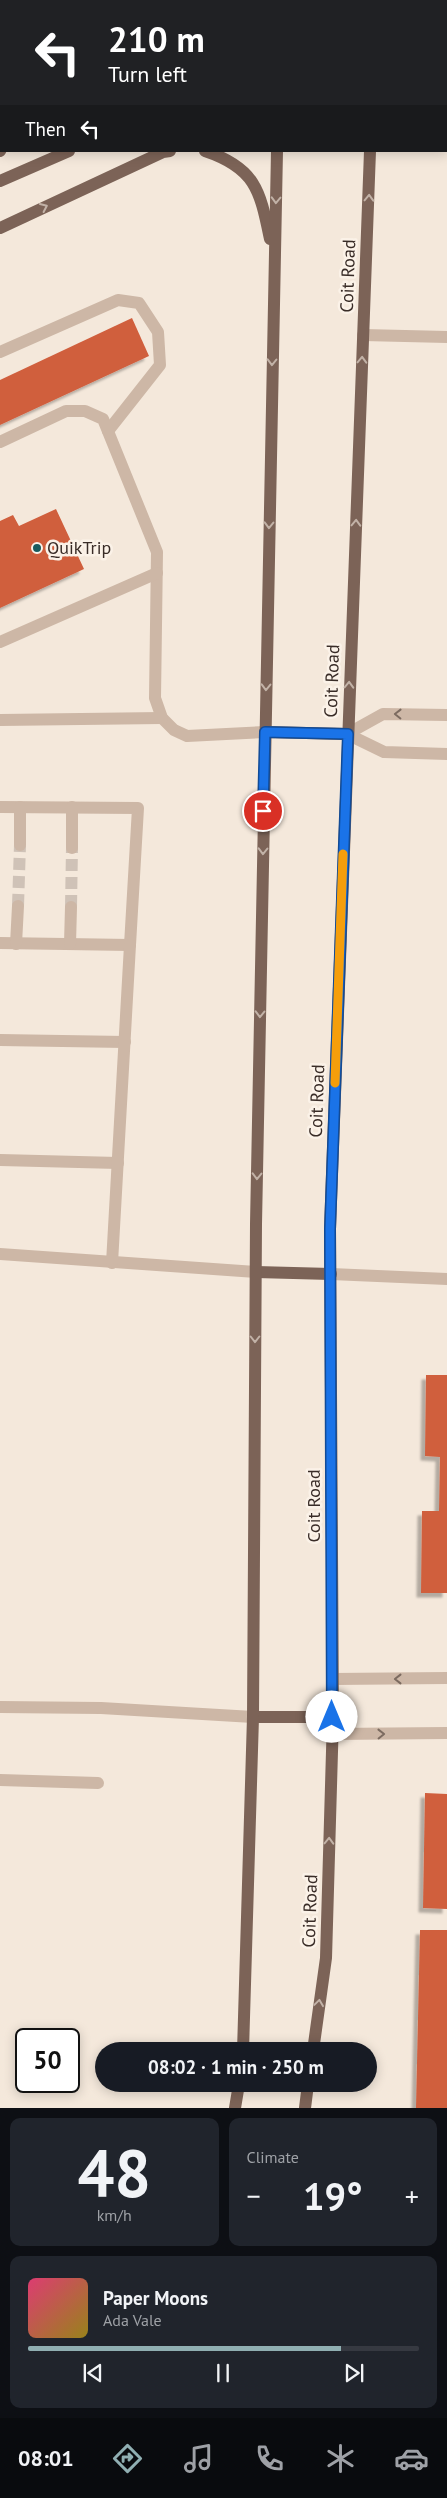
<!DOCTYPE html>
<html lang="en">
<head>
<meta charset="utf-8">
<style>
  body { margin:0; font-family:"PT Sans",sans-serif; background:#20242c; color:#f1f3f6; height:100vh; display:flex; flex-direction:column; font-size:19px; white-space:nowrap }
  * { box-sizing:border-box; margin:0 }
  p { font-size:16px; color:#9ea1a6 }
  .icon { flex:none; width:28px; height:28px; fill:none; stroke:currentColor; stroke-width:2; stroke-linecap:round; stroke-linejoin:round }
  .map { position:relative; height:2108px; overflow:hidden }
  .details { display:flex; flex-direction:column; gap:10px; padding:10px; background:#0d0f14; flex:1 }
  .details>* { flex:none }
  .banner { position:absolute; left:0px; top:0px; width:448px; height:152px; box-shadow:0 2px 12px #0003; background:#202124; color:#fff; overflow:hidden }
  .speed { position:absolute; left:15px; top:2028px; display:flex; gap:10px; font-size:25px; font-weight:700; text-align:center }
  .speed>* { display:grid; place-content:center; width:65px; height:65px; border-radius:50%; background:#171b24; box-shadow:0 2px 12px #0003; line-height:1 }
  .speed .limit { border:2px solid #111; border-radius:8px; background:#fff; color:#111 }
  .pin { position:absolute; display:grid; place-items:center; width:42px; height:42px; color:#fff; margin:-21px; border:2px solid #fff; border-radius:50%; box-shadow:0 1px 5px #0007 }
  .me { position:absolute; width:55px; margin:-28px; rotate:0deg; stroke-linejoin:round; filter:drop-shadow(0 0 4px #0008) }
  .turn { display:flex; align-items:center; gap:18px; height:105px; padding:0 25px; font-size:22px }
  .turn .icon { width:65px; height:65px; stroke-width:2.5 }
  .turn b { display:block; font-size:35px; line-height:42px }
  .then { display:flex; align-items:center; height:48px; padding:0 25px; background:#0003; gap:10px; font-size:19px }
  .big { font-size:38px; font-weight:600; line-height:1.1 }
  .details .widget { flex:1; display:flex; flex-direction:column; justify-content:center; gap:8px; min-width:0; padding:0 18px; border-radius:10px; background:#20242c }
  .details .dial { align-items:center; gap:0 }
  .dial b { font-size:65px; line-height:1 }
  .song { display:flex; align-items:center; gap:15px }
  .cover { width:60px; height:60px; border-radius:8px; background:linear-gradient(135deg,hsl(340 70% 55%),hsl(50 70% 35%)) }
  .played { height:5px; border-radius:2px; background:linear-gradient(90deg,#90afb2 80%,#363941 80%) }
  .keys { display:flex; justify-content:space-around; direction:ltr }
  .heat { display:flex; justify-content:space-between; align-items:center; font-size:28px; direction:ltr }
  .details .tiles { flex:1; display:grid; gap:10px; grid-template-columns:1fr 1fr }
  .widget:last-child { grid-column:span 2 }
  .trip { position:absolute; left:95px; top:2042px; width:282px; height:50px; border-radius:25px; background:#171b24; box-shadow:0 2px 12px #0003; font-weight:600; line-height:50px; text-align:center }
  .tabs { display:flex; height:80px; justify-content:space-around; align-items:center; background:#090b0e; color:#9ea1a6 }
  .tabs .icon { width:35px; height:35px }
  .tabs .active { color:#90afb2 }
  .tabs b { font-size:22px; color:#f1f3f6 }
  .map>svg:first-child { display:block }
  .building { fill:#d05e3d; filter:url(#shadow) }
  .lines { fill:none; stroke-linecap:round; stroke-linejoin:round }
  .minor-tunnel { stroke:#cfc2b7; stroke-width:12; stroke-dasharray:12 6; stroke-linecap:butt }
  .minor { stroke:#cdb7a6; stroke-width:12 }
  .major { stroke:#7c6357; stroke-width:12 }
  .oneway { stroke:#c2b2a7 }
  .oneway2 { stroke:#7c6b60 }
  .route-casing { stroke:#114b97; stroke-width:12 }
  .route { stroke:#1a73e8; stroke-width:9 }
  .slow { stroke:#f59e0b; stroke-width:9 }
  .poi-dot { fill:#195b5e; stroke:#fbf2e8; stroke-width:2 }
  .labels { text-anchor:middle; stroke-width:5; stroke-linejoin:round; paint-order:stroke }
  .street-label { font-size:18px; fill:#392c27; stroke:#fbf2e8 }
  .poi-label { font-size:18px; fill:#392c27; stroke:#fbf2e8; text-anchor:start }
</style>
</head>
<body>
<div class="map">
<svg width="447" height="2108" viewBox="0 0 447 2108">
  <defs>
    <filter id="shadow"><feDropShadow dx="-4.5" dy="4.5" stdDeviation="1" flood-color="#0004"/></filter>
  </defs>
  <rect width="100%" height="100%" fill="#f4e8db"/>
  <g class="building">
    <polygon points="132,318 149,356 0,425 0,380"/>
    <polygon points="56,509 84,569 0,608 0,521 13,515 19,526"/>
    <polygon points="426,1375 447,1375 447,1593 421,1593 422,1511 439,1511 440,1457 425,1456"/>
    <polygon points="425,1793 447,1794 447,1909 423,1908"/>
    <polygon points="420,1930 447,1930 447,2108 416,2108"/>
  </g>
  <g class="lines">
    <g class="minor-tunnel">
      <polyline points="18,906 20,845"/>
      <polyline points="71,907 72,848"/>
    </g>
    <g class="minor">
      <polyline points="363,335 447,337"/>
      <polyline points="0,352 118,300 139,303 158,332 160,365 108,431"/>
      <polyline points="0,442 66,411 85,411 103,419 157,552 155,698 162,718 174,730 187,736 265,732"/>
      <polyline points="0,642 157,573"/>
      <polyline points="0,720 162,718"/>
      <polyline points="347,734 383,714 447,715"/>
      <polyline points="347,734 384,752 447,754"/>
      <polyline points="0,807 138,808 130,945 0,943"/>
      <polyline points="20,807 20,845"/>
      <polyline points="72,848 72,807"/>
      <polyline points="16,944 18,906"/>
      <polyline points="70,944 71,907"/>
      <polyline points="0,1040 125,1042"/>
      <polyline points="0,1160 118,1163"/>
      <polyline points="0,1254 256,1272"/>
      <polyline points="112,1263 130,945"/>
      <polyline points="331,1274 447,1279"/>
      <polyline points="332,1679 447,1678"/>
      <polyline points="0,1707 101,1708 253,1717"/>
      <polyline points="332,1734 447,1733"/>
      <polyline points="0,1780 98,1783"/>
    </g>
    <g class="major">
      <polyline points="206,1 206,0"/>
      <polyline points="281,1 281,0"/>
      <polyline points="365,1 365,0"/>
      <polyline points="413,1 416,0"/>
      <polyline points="0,151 1,149"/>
      <path d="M205,151C256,168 260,191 270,239"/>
      <polyline points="0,181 69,151"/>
      <polyline points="0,228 163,152 170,151"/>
      <polyline points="265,732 347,734"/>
      <polyline points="256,1272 331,1274"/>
      <polyline points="253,1717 333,1717"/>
      <polyline points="243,2051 253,1717 256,1224 277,151"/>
      <polyline points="313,2051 326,1958 333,1717 330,1229 370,151"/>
      <polyline points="235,2108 239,2084"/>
      <polyline points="305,2108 308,2084"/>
    </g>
  </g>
  <defs><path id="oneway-chevron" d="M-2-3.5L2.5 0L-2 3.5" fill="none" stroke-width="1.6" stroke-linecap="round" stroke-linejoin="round" transform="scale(1.25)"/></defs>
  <g class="oneway">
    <use href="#oneway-chevron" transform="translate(369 198) rotate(-88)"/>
    <use href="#oneway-chevron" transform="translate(276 200) rotate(92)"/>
    <use href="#oneway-chevron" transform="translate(44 207) rotate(-25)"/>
    <use href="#oneway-chevron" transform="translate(362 360) rotate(-88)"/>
    <use href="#oneway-chevron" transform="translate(272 362) rotate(91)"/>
    <use href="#oneway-chevron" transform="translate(356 523) rotate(-88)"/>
    <use href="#oneway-chevron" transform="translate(269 525) rotate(91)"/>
    <use href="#oneway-chevron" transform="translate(349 685) rotate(-88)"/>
    <use href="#oneway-chevron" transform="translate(266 687) rotate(91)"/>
    <use href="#oneway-chevron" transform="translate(263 851) rotate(91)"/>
    <use href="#oneway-chevron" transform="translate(260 1014) rotate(91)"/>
    <use href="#oneway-chevron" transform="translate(257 1176) rotate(91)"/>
    <use href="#oneway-chevron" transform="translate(255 1339) rotate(90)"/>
    <use href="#oneway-chevron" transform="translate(329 1841) rotate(-88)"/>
    <use href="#oneway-chevron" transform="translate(319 2003) rotate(-82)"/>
  </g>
  <g class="oneway2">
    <use href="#oneway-chevron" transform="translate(398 714) rotate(-179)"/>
    <use href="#oneway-chevron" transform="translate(398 1679) rotate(180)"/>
    <use href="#oneway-chevron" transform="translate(381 1734) rotate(-1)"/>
  </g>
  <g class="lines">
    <defs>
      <polyline id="route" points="263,811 265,732 348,734 330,1229 332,1717"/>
    </defs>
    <use href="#route" class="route-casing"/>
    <use href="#route" class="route"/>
    <polyline class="slow" points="335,1083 343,854"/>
  </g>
  <circle class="poi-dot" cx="37" cy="548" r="5"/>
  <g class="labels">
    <g class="street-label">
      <text transform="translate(348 276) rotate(-88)" y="6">Coit Road</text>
      <text transform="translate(332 681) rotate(-88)" y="6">Coit Road</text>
      <text transform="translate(317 1101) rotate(-88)" y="6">Coit Road</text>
      <text transform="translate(314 1506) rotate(-90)" y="6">Coit Road</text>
      <text transform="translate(310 1911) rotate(-88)" y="6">Coit Road</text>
    </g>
    <g class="poi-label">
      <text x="47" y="554">QuikTrip</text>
    </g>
  </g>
</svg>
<div class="speed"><div class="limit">50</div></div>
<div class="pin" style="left:263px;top:811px;background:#d93025"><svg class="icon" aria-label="arrive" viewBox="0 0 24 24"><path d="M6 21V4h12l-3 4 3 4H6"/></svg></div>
<svg class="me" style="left:332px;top:1717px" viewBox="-20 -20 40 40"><circle r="19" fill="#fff"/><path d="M0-13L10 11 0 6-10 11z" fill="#1a73e8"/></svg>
<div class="trip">08:02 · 1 min · 250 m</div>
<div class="banner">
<div class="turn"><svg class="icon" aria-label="left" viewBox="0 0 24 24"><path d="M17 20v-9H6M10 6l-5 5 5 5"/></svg><div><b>210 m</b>Turn left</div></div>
<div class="then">Then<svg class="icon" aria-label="left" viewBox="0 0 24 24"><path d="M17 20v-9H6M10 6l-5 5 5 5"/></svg></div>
</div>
</div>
<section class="details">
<div class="tiles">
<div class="widget dial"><b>48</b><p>km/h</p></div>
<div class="widget"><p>Climate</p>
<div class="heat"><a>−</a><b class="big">19°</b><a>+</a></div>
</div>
<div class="widget">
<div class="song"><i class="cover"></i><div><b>Paper Moons</b><p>Ada Vale</p></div></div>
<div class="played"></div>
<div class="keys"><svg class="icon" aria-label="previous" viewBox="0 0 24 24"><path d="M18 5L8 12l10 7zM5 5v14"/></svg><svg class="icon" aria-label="pause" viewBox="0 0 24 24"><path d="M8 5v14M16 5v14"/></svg><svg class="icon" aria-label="next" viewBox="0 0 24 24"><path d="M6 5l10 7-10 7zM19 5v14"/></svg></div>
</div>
</div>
</section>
<nav class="tabs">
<b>08:01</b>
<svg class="icon active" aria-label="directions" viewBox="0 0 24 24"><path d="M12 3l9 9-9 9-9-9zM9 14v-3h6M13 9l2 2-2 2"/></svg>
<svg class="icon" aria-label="music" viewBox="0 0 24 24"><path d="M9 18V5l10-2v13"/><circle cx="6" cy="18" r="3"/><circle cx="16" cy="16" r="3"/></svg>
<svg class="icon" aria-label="phone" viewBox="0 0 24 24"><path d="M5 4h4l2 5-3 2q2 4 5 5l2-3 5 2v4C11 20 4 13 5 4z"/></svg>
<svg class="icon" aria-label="climate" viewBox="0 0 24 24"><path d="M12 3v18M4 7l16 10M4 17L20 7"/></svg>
<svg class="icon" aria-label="car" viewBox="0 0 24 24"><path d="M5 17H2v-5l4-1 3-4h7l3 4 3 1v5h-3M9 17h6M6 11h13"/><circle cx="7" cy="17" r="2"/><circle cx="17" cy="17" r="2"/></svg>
</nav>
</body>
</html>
